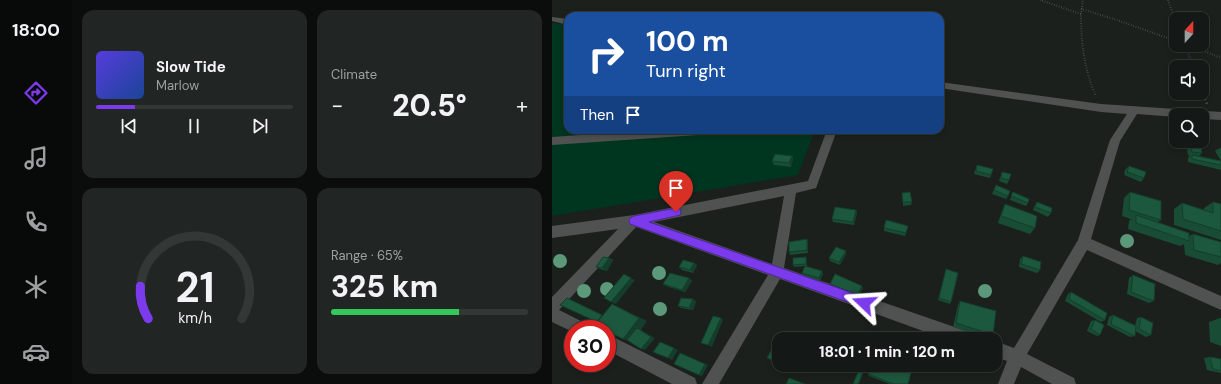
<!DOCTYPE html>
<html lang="en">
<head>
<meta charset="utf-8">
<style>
  body { margin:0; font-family:"DM Sans",sans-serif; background:#212523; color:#f1f3f6; height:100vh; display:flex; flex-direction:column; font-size:15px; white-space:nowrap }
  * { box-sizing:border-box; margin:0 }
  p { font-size:13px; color:#9da0a1 }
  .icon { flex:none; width:22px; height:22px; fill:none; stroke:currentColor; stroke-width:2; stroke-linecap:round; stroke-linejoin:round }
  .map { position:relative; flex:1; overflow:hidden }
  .panel { display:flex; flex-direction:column; gap:10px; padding:10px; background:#0b0d0c; width:480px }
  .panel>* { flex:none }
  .banner { position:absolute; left:12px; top:12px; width:380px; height:122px; border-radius:12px; box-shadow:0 2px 6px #0003,0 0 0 1px #333735; background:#1a4fa0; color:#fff; overflow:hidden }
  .needle { width:26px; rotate:21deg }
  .buttons { position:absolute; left:617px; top:12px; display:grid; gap:8px }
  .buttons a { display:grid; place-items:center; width:40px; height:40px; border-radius:8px; background:#141816; box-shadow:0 2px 6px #0003,0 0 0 1px #333735; font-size:20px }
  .speed { position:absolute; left:12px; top:320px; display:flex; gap:8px; font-size:20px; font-weight:700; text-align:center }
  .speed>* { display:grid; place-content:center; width:52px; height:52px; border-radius:50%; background:#141816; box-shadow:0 2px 6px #0003,0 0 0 1px #333735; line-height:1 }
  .speed .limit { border:6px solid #d22; background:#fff; color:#111 }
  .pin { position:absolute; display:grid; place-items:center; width:34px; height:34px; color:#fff; margin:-41px -17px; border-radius:50% 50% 50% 0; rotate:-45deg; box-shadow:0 0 4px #0007 }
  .pin .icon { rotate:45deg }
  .me { position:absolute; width:44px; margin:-22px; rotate:290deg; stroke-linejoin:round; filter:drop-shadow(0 0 3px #0008) }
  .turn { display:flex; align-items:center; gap:14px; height:84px; padding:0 16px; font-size:18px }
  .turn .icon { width:52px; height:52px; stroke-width:2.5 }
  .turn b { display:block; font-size:28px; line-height:34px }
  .then { display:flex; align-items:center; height:38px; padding:0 16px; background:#0003; gap:8px; font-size:15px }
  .big { font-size:30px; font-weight:800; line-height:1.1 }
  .panel .card { flex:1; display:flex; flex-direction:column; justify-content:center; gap:6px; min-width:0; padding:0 14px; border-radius:12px; background:#212523 }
  .panel .dial { align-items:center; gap:0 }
  .dial svg { height:104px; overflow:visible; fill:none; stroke:#333735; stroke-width:7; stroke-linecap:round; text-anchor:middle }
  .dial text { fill:#f1f3f6; stroke:none }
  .song { display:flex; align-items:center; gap:12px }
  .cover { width:48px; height:48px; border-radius:6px; background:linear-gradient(135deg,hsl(250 70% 55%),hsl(220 70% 35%)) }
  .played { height:4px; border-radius:2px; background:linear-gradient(90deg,#7c3aed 20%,#333735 20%) }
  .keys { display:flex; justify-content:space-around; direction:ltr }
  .heat { display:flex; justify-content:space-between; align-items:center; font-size:22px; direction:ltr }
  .charge { height:6px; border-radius:3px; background:linear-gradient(90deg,#34c759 65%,#333735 0) }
  .panel .tiles { flex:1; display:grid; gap:10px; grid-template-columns:repeat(2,1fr) }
  .trip { position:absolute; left:220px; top:332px; width:230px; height:40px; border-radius:12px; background:#141816; box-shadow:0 2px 6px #0003,0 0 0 1px #333735; font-weight:800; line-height:40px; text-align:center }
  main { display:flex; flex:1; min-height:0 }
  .tab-bar { display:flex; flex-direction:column; width:72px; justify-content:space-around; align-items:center; background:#080a09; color:#9da0a1 }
  .tab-bar .icon { width:28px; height:28px }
  .tab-bar .on { color:#7c3aed }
  .tab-bar b { font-size:18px; color:#f1f3f6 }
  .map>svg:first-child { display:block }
  .green { fill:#003520 }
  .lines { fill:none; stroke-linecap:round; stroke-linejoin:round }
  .path-far1 { stroke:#5d625f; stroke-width:2; stroke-dasharray:0.5 2; stroke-linecap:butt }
  .path { stroke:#5d625f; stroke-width:2.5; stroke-dasharray:1 3; stroke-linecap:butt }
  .minor { fill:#4f5250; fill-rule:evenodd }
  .tree { fill:#5b997a }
  .wall { fill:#184c34 }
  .shaded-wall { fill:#143e2b }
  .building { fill:#1c583d; stroke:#143e2b }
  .route { fill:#7c3aed; stroke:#51269a }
</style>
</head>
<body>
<main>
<nav class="tab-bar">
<b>18:00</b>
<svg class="icon on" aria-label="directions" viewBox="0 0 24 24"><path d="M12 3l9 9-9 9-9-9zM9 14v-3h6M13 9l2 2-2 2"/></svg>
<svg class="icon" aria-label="music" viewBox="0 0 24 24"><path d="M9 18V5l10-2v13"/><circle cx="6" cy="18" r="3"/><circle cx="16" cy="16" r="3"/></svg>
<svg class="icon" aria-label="phone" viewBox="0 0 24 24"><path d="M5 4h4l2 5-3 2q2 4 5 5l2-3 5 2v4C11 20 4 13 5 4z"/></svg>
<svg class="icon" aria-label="climate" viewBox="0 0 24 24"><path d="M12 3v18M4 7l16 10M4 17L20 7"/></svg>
<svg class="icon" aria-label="car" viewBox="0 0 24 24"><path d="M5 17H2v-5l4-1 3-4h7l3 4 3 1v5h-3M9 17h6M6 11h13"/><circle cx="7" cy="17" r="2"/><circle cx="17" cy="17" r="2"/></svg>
</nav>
<section class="panel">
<div class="tiles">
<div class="card">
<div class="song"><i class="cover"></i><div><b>Slow Tide</b><p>Marlow</p></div></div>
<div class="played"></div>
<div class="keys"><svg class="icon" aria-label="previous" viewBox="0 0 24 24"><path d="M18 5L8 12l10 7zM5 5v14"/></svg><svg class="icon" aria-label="pause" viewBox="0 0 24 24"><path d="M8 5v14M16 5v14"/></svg><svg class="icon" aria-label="next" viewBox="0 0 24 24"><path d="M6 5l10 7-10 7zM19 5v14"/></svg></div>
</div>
<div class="card"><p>Climate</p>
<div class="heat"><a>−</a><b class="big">20.5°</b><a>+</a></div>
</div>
<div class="card dial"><svg viewBox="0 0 100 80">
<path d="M14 69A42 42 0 1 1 86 69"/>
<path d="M14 69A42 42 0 0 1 8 44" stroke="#7c3aed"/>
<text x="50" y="56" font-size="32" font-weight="700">21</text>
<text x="50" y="72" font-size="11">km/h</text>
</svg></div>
<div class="card"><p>Range · 65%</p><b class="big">325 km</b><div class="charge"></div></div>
</div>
</section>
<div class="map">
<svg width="669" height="384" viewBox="0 0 669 384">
  <rect width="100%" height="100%" fill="#1b201d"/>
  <polygon class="green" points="0,23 16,25 16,130 263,130 246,175 0,216"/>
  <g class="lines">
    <g class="path-far1">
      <path d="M488,0L529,14C529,43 532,69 544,96"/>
      <polyline points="616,0 624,23"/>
      <polyline points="529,9 565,20 624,41"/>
      <polyline points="529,14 531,0"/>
      <polyline points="633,45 641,67"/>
      <polyline points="637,45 669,58"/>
      <polyline points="650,90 653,100"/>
    </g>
    <polyline class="path" points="653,99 655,104"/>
    <g class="minor">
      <polygon points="0,17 16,19 16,25 0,21"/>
      <polygon points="388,82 549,104 669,112 669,120 650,119 650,115 624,115 624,117 585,114 568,141 539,239 669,296 669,310 535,250 475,354 522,378 524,384 500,384 469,367 462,384 446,384 455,361 443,357 443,341 462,348 526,240 558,140 575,114 549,112 388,88"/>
      <polygon points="102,130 209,130 208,133 204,134 146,135 0,145 0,137"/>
      <path d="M275,130H285L264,188L244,193L232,268L414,331L419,334L422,339H393L228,279L167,384H150L216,275L84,227L7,310L35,324L37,329H21V332L0,322V297L66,229L0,238V226L82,215L256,181ZM232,196L220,264L102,222Z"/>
      <polygon points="55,334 143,378 145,384 120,384 55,350"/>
    </g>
  </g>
  <g class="tree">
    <circle cx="575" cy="241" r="7"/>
    <circle cx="8" cy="261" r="7"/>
    <circle cx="107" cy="273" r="7"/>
    <circle cx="55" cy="289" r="7"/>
    <circle cx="32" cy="291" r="7"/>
    <circle cx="433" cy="291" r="7"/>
    <circle cx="108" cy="309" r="7"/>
  </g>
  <g class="wall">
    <polygon points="640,141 650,141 656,143 652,147 643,146"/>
    <polygon points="639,146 650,153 647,156 669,161 663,151 668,148 669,148 669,170 636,162 636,158 638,156 636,155 635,150"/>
    <polygon points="240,156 241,159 239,167 222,165 220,161"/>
    <polygon points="425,165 439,175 438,178 422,174"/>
    <polygon points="577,166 592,178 589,182 572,175 573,170"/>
    <polygon points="450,172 457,180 455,184 447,181"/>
    <polygon points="444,185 456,196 454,199 440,194"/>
    <polygon points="461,192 476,203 474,206 458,200"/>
    <polygon points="578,192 609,220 606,222 637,236 641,234 669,242 669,263 666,265 633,255 632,244 628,246 576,229 577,221 579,219 570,216 572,198"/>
    <polygon points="350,193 360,202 359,205 351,206"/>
    <polygon points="485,202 499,213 496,217 481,210 483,205"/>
    <polygon points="661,202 669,204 669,240 622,225 622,209 630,203 652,210 652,208"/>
    <polygon points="453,204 483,228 478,234 446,223 450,211"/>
    <polygon points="304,210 305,213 302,225 281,222 280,219"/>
    <polygon points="356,226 353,236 332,231 332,228"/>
    <polygon points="255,239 256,242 256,253 238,255 237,252"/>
    <polygon points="294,254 288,265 278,261 277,258"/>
    <polygon points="471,256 488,270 485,273 467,267 468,259"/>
    <polygon points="57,258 61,260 55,271 48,269 44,267"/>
    <polygon points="255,260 255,266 253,266 270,271 271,274 268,281 251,276 250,273 253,266 242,267 241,265"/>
    <polygon points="142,263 145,265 141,273 130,270 127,267"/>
    <polygon points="394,269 399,302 398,304 386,300"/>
    <polygon points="581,275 602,301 597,303 575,294 577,278"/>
    <polygon points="137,278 140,281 133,292 114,286 111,284"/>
    <polygon points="278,284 311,288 306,298 279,286"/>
    <polygon points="519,292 553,320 549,322 513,301 516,294"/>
    <polygon points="144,301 141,310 129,308 126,306"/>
    <polygon points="408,301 441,335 437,338 401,327 406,305"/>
    <polygon points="561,315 583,326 585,318 589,317 599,335 594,337 583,331 583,336 578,337 555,325 557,317"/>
    <polygon points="668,318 669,318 669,346 658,342 657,322"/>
    <polygon points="543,320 548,335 545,336 535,331 539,321"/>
    <polygon points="658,357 669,359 669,373 655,370 652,358"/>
    <polygon points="316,374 356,384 338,384 317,376"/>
  </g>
  <g class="shaded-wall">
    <polygon points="240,156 241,159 239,167 237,163"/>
    <polygon points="304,210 305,213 302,225 301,222"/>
    <polygon points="255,239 256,242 256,253 255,250"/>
    <polygon points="294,251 294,254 288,265 287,262"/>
    <polygon points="254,257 255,260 255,266 254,264"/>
    <polygon points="57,258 61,260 55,271 50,268"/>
    <polygon points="142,263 145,265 141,273 138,270"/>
    <polygon points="270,271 271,274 268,281 267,278"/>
    <polygon points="79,278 83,280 64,304 59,302"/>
    <polygon points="137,278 140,281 133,292 130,290"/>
    <polygon points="310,286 311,288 306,298 306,295"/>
    <polygon points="141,299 144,301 141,310 137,308"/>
    <polygon points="60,304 95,321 89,330 103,338 93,350 89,349 80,342 71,339"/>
    <polygon points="169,318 171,320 160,347 156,345"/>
    <polygon points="108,342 126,350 120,360 116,358"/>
    <polygon points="132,355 156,365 150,376 147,375"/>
    <polygon points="314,365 315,365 307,384 306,384"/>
  </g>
  <g class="building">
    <polygon points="650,136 652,136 656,143 647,143 646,141 650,141"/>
    <polygon points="639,146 649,148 650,153 640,152"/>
    <polygon points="223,154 240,156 237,163 220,161"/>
    <polygon points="640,155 669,161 669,165 640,159"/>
    <polygon points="425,165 441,169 439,175 424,171"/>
    <polygon points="577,166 594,172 592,178 575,172"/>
    <polygon points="450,172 459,174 457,180 449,178"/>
    <polygon points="444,185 458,191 456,196 442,190"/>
    <polygon points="358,192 360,202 351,202 350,193"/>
    <polygon points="461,192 477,199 476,203 459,196"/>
    <polygon points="578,192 609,201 609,220 577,210"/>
    <polygon points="485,202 500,208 499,213 483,207"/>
    <polygon points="661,202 669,204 669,231 631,219 630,203 661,213"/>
    <polygon points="453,204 485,216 483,228 449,216"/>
    <polygon points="283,207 304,210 301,222 280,219"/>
    <polygon points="584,215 637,233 637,241 584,223"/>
    <polygon points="334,220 356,226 354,233 332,228"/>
    <polygon points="641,234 669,242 669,257 642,250"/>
    <polygon points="255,239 255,250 237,252 237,242"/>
    <polygon points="284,247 294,251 287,262 277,258"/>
    <polygon points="471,256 489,262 488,270 469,264"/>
    <polygon points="51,257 57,258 50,268 44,267"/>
    <polygon points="254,257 254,264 241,265 241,258"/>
    <polygon points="131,260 142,263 138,270 127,267"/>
    <polygon points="253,266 270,271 267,278 250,273"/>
    <polygon points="394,269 406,273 399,302 387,298"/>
    <polygon points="118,273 137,278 130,290 111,284"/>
    <polygon points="72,274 79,278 59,302 52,298"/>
    <polygon points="283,274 310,286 306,295 278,284"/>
    <polygon points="581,275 603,284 602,301 579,292"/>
    <polygon points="519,292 555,313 553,320 517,299"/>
    <polygon points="15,298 50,315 45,322 8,305"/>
    <polygon points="129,298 141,299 137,308 126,306"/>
    <polygon points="408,301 444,311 441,335 404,323"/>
    <polygon points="60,304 87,318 71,339 55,331 55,329 52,329 43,325"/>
    <polygon points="561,315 584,326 583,336 559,324"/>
    <polygon points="161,316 169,318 156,345 149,343"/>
    <polygon points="589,317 601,323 599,335 587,329"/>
    <polygon points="543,320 552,325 548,335 539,329"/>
    <polygon points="85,328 99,337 89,349 75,340"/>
    <polygon points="322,332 327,334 324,339 319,339"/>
    <polygon points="256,333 266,338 265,339 253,339"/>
    <polygon points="108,342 122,348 116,358 101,352"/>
    <polygon points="222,345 227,348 227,363 215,358"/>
    <polygon points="128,353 153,364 147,375 122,364"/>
    <polygon points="658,357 669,359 669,371 661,369"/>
    <polygon points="309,365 314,365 306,384 301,384"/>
    <polygon points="319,365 359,365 361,366 356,384 342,384 316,374"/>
    <polygon points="237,378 253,384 234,384"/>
  </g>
  <polygon class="route" points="124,208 128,209 129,212 128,215 97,222 312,297 316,299 317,303 316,307 312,308 78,224 77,221 78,218 82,216"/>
</svg>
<div class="buttons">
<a><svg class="needle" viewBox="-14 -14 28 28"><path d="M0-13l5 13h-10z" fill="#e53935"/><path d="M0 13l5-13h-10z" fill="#9da0a1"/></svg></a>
<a><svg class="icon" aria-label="sound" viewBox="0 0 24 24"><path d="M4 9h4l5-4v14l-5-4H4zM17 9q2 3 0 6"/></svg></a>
<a><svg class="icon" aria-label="search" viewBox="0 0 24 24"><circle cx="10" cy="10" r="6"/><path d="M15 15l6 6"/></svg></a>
</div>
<div class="speed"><div class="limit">30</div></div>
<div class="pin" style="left:124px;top:212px;background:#d93025"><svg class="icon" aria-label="arrive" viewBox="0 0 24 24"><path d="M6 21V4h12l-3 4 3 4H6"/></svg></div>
<svg class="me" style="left:312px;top:303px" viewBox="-20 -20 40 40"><path d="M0-17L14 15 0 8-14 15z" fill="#7c3aed" stroke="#fff" stroke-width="4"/></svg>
<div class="trip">18:01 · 1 min · 120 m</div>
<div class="banner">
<div class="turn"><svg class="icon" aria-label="right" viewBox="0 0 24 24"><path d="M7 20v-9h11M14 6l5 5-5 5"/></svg><div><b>100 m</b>Turn right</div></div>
<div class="then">Then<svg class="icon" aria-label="arrive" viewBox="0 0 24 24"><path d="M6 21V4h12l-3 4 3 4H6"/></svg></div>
</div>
</div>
</main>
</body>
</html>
